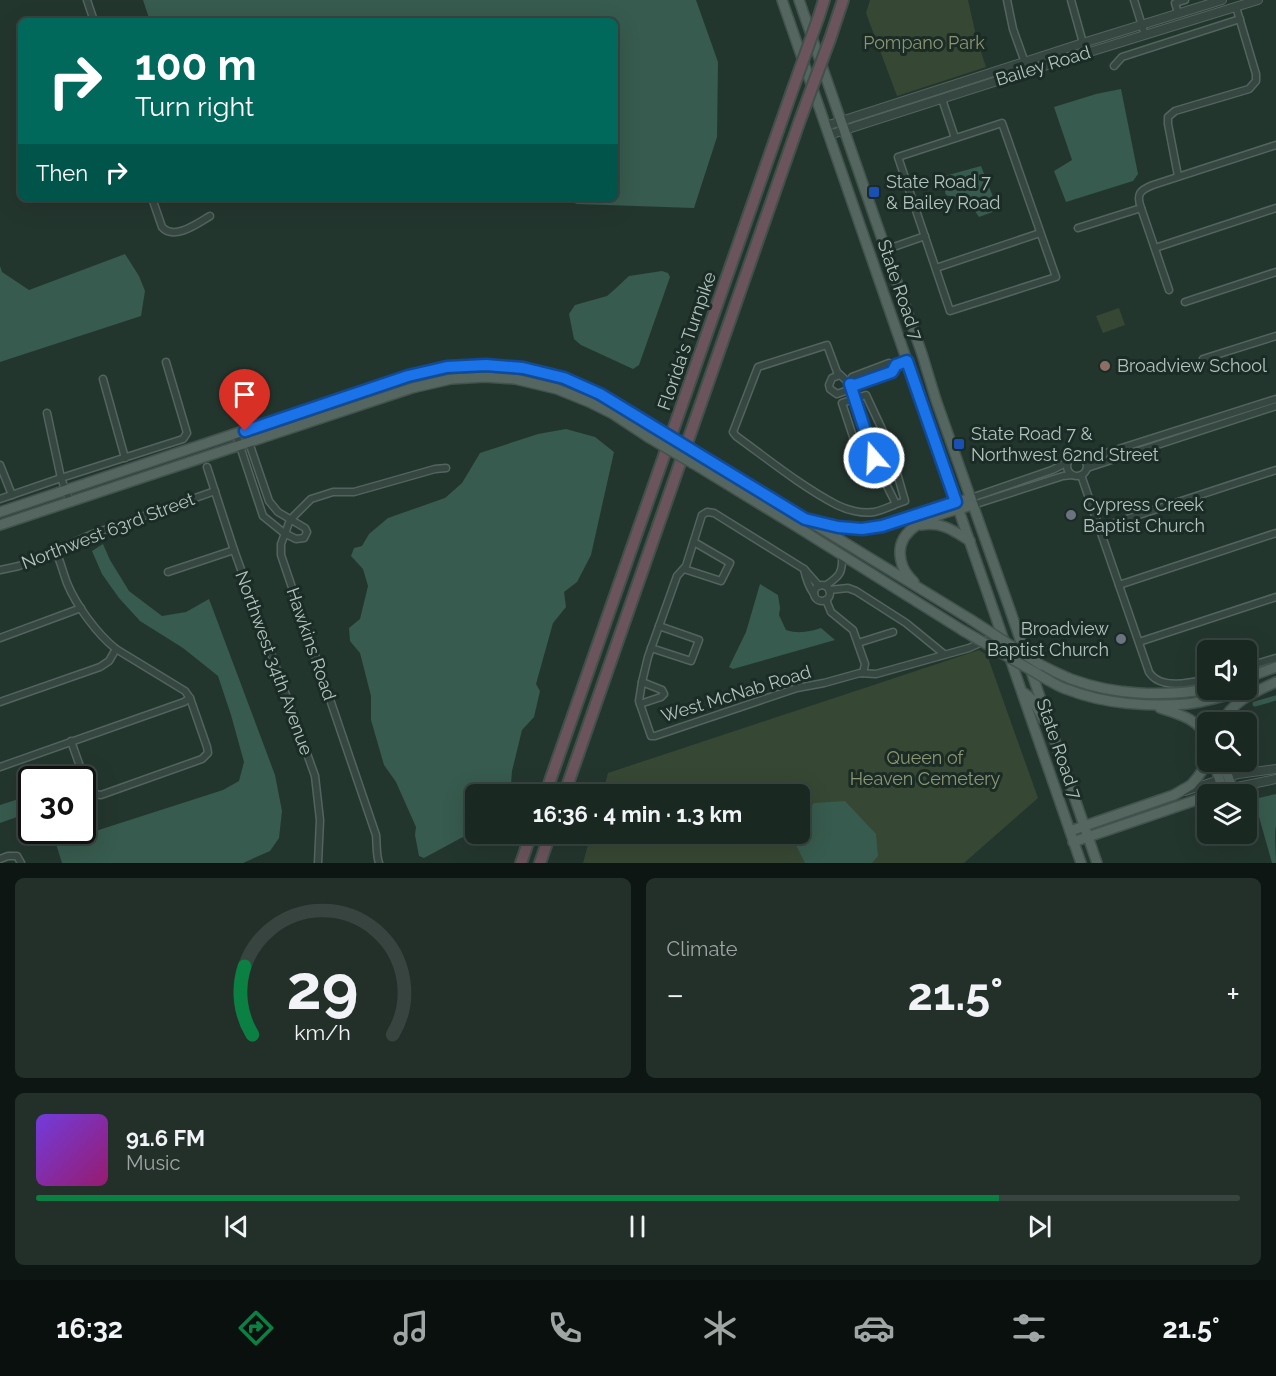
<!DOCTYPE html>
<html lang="en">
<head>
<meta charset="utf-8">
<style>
  body { margin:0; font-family:Raleway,sans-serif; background:#23302a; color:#f1f3f6; height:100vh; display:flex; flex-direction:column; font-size:22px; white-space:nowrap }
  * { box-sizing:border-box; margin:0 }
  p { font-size:20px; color:#9fa6a5 }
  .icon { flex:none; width:33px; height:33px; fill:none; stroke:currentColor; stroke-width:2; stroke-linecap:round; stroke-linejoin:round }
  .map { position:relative; height:863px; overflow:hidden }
  .details { display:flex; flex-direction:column; gap:15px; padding:15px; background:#0e1613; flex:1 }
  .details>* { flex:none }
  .guide { position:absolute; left:18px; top:18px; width:600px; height:183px; border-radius:9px; box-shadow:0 6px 24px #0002,0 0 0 2px #384440; background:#00695c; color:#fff; overflow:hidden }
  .controls { position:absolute; left:1197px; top:640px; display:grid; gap:12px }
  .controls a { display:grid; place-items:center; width:60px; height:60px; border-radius:9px; background:#1a2822; box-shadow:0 6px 24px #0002,0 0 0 2px #384440; font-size:30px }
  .speed { position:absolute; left:18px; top:766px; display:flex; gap:12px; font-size:30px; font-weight:700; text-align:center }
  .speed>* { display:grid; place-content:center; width:78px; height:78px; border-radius:50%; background:#1a2822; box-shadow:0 6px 24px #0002,0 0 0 2px #384440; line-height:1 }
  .speed .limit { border:3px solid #111; border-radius:9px; background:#fff; color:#111 }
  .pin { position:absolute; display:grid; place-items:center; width:51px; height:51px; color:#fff; margin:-62px -26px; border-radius:50% 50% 50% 0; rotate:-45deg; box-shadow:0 0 6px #0007 }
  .pin .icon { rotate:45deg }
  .me { position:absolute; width:66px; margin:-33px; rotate:341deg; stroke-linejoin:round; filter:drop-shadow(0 0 4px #0008) }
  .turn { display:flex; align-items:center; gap:21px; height:126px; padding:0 18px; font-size:27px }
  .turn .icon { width:78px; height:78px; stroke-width:2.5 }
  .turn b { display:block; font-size:42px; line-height:51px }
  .then { display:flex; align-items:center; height:57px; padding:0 18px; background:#0003; gap:12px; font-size:22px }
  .big { font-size:45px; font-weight:700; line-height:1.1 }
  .details .tile { flex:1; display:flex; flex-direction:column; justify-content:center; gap:9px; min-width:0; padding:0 21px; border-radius:9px; background:#23302a }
  .details .dial { align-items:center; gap:0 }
  .dial svg { height:156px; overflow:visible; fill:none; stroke:#384440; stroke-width:7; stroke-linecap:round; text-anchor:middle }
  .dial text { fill:#f1f3f6; stroke:none }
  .song { display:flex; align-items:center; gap:18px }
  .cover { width:72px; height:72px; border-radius:9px; background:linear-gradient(135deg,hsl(260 70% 55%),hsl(320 70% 35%)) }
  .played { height:6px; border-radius:3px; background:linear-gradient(90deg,#0b8043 80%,#384440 80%) }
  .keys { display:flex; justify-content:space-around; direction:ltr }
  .heat { display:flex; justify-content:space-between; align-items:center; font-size:33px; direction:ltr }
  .details .tiles { flex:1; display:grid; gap:15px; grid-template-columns:1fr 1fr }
  .tile:last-child { grid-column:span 2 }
  .trip { position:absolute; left:465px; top:784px; width:345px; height:60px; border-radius:9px; background:#1a2822; box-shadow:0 6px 24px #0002,0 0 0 2px #384440; font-weight:700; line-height:60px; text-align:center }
  .menu { display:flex; height:96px; justify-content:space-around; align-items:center; background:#0a100e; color:#9fa6a5 }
  .menu .icon { width:42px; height:42px }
  .menu .active { color:#0b8043 }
  .menu b { font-size:27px; color:#f1f3f6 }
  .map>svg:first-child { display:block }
  .green { fill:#364733 }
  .water { fill:#375b4e }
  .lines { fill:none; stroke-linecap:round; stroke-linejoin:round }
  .canal { stroke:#375b4e; stroke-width:5 }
  .minor-casing { stroke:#53645e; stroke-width:9 }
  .tertiary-casing { stroke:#53645e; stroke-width:10 }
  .primary-casing { stroke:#42534d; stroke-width:12 }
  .motorway-casing { stroke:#40514b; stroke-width:14 }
  .minor { stroke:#364640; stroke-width:6 }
  .tertiary { stroke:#364640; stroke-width:8 }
  .primary { stroke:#54665f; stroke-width:9 }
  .motorway { stroke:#6b545c; stroke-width:10 }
  .primary-bridge-casing { stroke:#42534d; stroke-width:12; stroke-linecap:butt }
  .motorway-bridge-casing { stroke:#40514b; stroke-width:14; stroke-linecap:butt }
  .primary-bridge { stroke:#54665f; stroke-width:9 }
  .motorway-bridge { stroke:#6b545c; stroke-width:10 }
  .route-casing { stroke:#114b97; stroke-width:15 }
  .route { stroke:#1a73e8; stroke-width:10 }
  .transit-dot { fill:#1a4fb4; stroke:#1b2b25; stroke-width:2 }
  .education-dot { fill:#8d6e63; stroke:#1b2b25; stroke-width:2 }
  .worship-dot { fill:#6b7280; stroke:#1b2b25; stroke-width:2 }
  .labels { text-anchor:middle; stroke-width:6; stroke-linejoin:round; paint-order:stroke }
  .park-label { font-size:18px; fill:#8c9671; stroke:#1b2b25 }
  .street-label { font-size:18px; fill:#b0c3bd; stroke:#1b2b25 }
  .poi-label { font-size:18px; fill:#b0c3bd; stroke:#1b2b25; text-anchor:start }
</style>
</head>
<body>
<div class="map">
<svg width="1276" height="863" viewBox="0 0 1276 863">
  <rect width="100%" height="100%" fill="#23362e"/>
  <g class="green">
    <polygon points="870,0 968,0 977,40 986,67 897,96 866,13"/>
    <polygon points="1119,308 1125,325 1103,333 1096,316"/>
    <polygon points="979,650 987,655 1038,798 964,863 583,863 591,834 800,834 800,795 602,795 608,773"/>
  </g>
  <g class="water">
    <polygon points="143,0 696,0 718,62 717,137 694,208 577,204 558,198 615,198 615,21 150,21"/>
    <polygon points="1121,89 1138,174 1133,181 1066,202 1054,171 1072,160 1054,107 1096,94"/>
    <polygon points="981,166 998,210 979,217 970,204 965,200 946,195 941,177"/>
    <polygon points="125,254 139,276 145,291 141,316 0,362 0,266 2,272 29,290"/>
    <polygon points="662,271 668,273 670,277 639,365 633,369 581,345 574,339 569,314 575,305 607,296 614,290 629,276"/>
    <polygon points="566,429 595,437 614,452 591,555 577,582 564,592 566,607 553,623 536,684 540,691 534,717 522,730 512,771 511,784 505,789 502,795 476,795 475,832 461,838 424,858 419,856 415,835 416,827 396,782 384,765 371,720 371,696 360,653 350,641 349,628 360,619 368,586 363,569 351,556 354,548 362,546 369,534 388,518 445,498 462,483 480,453 538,434"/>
    <polygon points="103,544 110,560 129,591 162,616 186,612 209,599 275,775 282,811 279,838 270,851 243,863 62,863 52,831 75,831 80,836 223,790 239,781 244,762 231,715 218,676 183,648 140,621 119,598 102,574 92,551"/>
    <path d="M760,584L778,595L780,608L779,615L786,630C798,634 809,632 821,628L835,640L733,669L729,667L746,632Z"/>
    <path d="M1276,794V826C1274,835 1276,853 1276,863H1272L1254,799Z"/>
    <polygon points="31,795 31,812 0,823 0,805"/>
    <polygon points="845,801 876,834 878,856 872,863 805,863 796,845 797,834 800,834 800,818 814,803"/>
  </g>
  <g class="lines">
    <polyline class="canal" points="1255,704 1276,698"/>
    <defs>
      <g id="minor">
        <polyline points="87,0 94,21"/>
        <polyline points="1007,0 1013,29 1028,71"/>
        <polyline points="1071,0 1083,43"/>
        <polyline points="1134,0 1145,35"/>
        <polyline points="1178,13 1175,3 1185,0"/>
        <polyline points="1114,66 1122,57 1240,19"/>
        <polyline points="942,99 955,138"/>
        <polygon points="1002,123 1056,277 950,311 898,157"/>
        <polyline points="1178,176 1168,124 1168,117 1175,111 1249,89 1256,81 1256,74 1236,7"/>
        <path d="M152,198L162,227C174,241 198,223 210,216"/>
        <polyline points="1141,208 1169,290"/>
        <path d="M1078,228L1141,208C1136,194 1140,190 1153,185L1276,145"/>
        <polyline points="1155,248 1276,208"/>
        <polyline points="885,250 925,236"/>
        <polyline points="936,268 1040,233"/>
        <polyline points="1185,302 1276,272"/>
        <polyline points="1203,359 1276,336"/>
        <polyline points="840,375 832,378 829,385 830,389 837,394 851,389"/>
        <polyline points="103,379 125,458"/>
        <polyline points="850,384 852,377 889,363 896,365 907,361"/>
        <polyline points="850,384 855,385 892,372 896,365"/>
        <polyline points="47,413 61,478 70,502"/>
        <polyline points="236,434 263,516 284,533 296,539 304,538 307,532 305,528 278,512 269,501 245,431"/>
        <circle cx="1077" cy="466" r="10"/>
        <path d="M874,458L868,460L860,458L842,403L866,395L888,442L905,501C895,504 884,510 874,512C862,514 847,510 837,505C801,486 769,460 736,436L733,432L758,367L827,345L837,372L850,384L855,399L876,464L896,504"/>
        <polyline points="1084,460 1276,399"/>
        <polyline points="0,465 12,495"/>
        <polyline points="207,467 234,550 315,776 320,820 318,863"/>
        <polyline points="1087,468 1276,406"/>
        <path d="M1081,475L1149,672C1160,690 1190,683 1208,679"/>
        <polyline points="971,498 1052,470 1068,462"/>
        <polyline points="0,499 61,478 183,439 187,433 166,362"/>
        <polyline points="973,505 1063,476 1072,475"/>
        <polyline points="1099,528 1276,470"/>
        <path d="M56,551C60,561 63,572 67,583C76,605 97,634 116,649L185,691L190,698L207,747L208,753L202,759L101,795L93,794L88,789L71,741"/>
        <polyline points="684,569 721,581 730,563 694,542"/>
        <path d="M804,569C806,579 808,586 814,594"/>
        <polyline points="0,570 19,566 90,535 215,491"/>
        <polyline points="168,572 234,550"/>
        <polyline points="1119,585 1276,533"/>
        <circle cx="822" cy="593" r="8"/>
        <polyline points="819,586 804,569 714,513 707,512 702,515 686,566 677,576 648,657 642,682 639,701 651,736 655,736 797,688 824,683 860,673 876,674 969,648 998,635"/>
        <path d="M825,586C840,576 843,573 842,554"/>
        <polyline points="829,590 848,588 856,591 906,623 944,654"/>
        <polyline points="826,600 831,612 853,630 865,664 863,673"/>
        <polyline points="0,638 81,608"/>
        <polyline points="1139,642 1276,597"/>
        <polyline points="858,643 893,632"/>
        <polyline points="651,648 691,661 699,640 659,626"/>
        <polyline points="1246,667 1276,658"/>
        <polyline points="0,702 100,667 109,661 116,649"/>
        <polyline points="640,704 661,697 664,694 662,690 642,682"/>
        <polyline points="0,767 184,702 190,698"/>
        <polyline points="0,859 8,856 17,856 21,863"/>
        <path d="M379,863C376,854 377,845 376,835L281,555V544L290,520L311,499L333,492H354L435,469L446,468"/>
      </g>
      <g id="tertiary">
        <polyline points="826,126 1083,43 1222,0"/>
        <polyline points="829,135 1028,71 1258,0"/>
        <polyline points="1232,788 1276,779"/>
        <polyline points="1185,791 1238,774 1276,769"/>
      </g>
      <g id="primary">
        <polyline points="782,0 1081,863"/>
        <polyline points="799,0 922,354 936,400 1009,607 1097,863"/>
        <polyline points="701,455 970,619"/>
        <polyline points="694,464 794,525 962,630"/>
        <path d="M0,512L408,376C421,373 435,369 449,367C486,363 527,366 564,378C595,388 626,409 653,427"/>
        <polyline points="816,522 838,527 862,529 882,526 971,498"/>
        <polyline points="0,525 412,388 451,379 485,377 515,379 557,389 589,402 613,414 648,437"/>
        <path d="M921,525C941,521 954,531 970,541"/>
        <path d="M914,582C910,578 905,572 903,567C886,523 945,513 973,505"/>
        <path d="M1041,665C1051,670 1061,675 1071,679C1114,695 1163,697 1208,689"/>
        <polyline points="1246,678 1276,667"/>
        <path d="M1048,680C1055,684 1061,688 1069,690C1104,704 1150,707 1187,704C1207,702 1226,695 1245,690"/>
        <path d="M1022,692C1033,697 1038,709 1043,719"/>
        <path d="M1160,708C1179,714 1199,719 1208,739"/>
        <path d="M1222,723C1232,701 1255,692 1276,682"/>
        <polyline points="1214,762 1223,791"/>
        <polyline points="1211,795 1232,788 1223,762"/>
        <polyline points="1070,831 1174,795 1191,785 1197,778 1202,771 1208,755"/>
        <polyline points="1073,842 1208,796"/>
      </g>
      <g id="motorway">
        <polyline points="819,16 824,0"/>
        <polyline points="830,39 843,0"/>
        <polyline points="545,795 791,94"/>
        <polyline points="564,795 800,120"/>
        <polyline points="521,863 531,834"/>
        <polyline points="540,863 550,834"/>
      </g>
    </defs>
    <use href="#minor" class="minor-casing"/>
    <use href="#tertiary" class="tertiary-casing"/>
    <use href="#primary" class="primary-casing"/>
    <use href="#motorway" class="motorway-casing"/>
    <use href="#minor" class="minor"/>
    <use href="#tertiary" class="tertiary"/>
    <use href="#primary" class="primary"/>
    <use href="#motorway" class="motorway"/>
    <defs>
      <g id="primary-bridge">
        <polyline points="653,427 701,455"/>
        <polyline points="648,437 694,464"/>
        <polyline points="970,619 1041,665"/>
        <polyline points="962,630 1048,680"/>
      </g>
      <g id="motorway-bridge">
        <polyline points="791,94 819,16"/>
        <polyline points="800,120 830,39"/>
      </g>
    </defs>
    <use href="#primary-bridge" class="primary-bridge-casing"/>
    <use href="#motorway-bridge" class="motorway-bridge-casing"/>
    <use href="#primary-bridge" class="primary-bridge"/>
    <use href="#motorway-bridge" class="motorway-bridge"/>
  </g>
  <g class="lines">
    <defs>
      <polyline id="route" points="245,431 408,376 447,367 486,365 523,368 564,378 600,394 805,519 838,527 862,529 882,526 956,502 907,361 896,365 892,372 855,385 850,384 874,458"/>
    </defs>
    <use href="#route" class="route-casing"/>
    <use href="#route" class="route"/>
  </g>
  <g class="transit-dot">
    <rect x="868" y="186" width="12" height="12" rx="3"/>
    <rect x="953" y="438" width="12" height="12" rx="3"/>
  </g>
  <circle class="education-dot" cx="1105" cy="366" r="6"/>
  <g class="worship-dot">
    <circle cx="1071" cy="515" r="6"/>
    <circle cx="1121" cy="639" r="6"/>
  </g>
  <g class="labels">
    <g class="park-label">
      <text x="924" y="49">Pompano Park</text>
      <text x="925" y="764">Queen of<tspan x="925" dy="21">Heaven Cemetery</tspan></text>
    </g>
    <g class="street-label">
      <text transform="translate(1043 66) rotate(-17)" y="6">Bailey Road</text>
      <text transform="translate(900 290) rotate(71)" y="6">State Road 7</text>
      <text transform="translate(687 341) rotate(-71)" y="6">Florida's Turnpike</text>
      <text transform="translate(108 531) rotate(-21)" y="6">Northwest 63rd Street</text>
      <text transform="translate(311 644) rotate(71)" y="6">Hawkins Road</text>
      <text transform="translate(274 663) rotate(70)" y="6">Northwest 34th Avenue</text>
      <text transform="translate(736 694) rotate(-17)" y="6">West McNab Road</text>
      <text transform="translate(1059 749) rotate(71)" y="6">State Road 7</text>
    </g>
    <g class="poi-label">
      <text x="886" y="188">State Road 7<tspan x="886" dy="21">&amp; Bailey Road</tspan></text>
      <text x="1117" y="372">Broadview School</text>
      <text x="971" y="440">State Road 7 &amp;<tspan x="971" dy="21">Northwest 62nd Street</tspan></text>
      <text x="1083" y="511">Cypress Creek<tspan x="1083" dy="21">Baptist Church</tspan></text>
      <text x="1109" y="635" text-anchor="end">Broadview<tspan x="1109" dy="21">Baptist Church</tspan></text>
    </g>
  </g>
</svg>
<div class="controls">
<a><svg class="icon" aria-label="sound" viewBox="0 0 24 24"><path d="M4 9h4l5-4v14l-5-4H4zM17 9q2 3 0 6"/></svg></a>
<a><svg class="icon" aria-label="search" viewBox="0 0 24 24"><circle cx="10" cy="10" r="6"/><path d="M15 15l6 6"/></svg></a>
<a><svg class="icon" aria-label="layers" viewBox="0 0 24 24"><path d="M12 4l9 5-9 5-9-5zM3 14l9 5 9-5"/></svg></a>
</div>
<div class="speed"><div class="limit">30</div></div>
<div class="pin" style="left:245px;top:431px;background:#d93025"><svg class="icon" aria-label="arrive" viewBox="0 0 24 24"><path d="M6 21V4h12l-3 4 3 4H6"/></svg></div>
<svg class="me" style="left:874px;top:458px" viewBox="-20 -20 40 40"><circle r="17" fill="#1a73e8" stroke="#fff" stroke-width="3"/><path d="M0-11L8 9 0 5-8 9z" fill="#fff"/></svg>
<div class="trip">16:36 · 4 min · 1.3 km</div>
<div class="guide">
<div class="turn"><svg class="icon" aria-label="right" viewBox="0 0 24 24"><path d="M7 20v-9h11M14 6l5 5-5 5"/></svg><div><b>100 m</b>Turn right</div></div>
<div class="then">Then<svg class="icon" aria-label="right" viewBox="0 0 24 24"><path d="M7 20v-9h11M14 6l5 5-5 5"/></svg></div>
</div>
</div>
<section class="details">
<div class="tiles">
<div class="tile dial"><svg viewBox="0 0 100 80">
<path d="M14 69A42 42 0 1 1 86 69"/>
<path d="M14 69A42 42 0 0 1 10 34" stroke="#0b8043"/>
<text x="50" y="56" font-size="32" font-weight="700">29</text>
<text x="50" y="72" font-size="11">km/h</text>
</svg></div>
<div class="tile"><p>Climate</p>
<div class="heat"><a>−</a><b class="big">21.5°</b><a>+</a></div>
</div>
<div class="tile">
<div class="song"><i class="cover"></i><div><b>91.6 FM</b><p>Music</p></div></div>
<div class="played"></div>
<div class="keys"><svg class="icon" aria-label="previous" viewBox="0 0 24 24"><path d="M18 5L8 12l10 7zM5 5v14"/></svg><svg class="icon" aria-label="pause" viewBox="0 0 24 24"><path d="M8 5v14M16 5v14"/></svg><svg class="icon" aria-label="next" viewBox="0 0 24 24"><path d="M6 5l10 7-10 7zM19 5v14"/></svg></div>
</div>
</div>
</section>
<nav class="menu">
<b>16:32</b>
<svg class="icon active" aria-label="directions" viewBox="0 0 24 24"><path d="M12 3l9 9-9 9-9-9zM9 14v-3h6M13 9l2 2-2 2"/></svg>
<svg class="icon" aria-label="music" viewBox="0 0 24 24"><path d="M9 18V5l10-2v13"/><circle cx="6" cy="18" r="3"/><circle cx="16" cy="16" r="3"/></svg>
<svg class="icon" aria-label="phone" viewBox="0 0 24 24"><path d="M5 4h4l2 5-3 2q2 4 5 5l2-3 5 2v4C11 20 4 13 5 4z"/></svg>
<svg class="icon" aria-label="climate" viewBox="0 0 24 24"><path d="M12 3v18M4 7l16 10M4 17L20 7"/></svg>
<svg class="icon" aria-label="car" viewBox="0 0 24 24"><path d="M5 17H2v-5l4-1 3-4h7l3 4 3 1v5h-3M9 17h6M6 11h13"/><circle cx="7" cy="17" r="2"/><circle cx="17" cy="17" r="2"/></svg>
<svg class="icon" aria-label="filters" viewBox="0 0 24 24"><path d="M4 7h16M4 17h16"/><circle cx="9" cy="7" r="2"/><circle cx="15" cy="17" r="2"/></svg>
<b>21.5°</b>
</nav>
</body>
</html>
